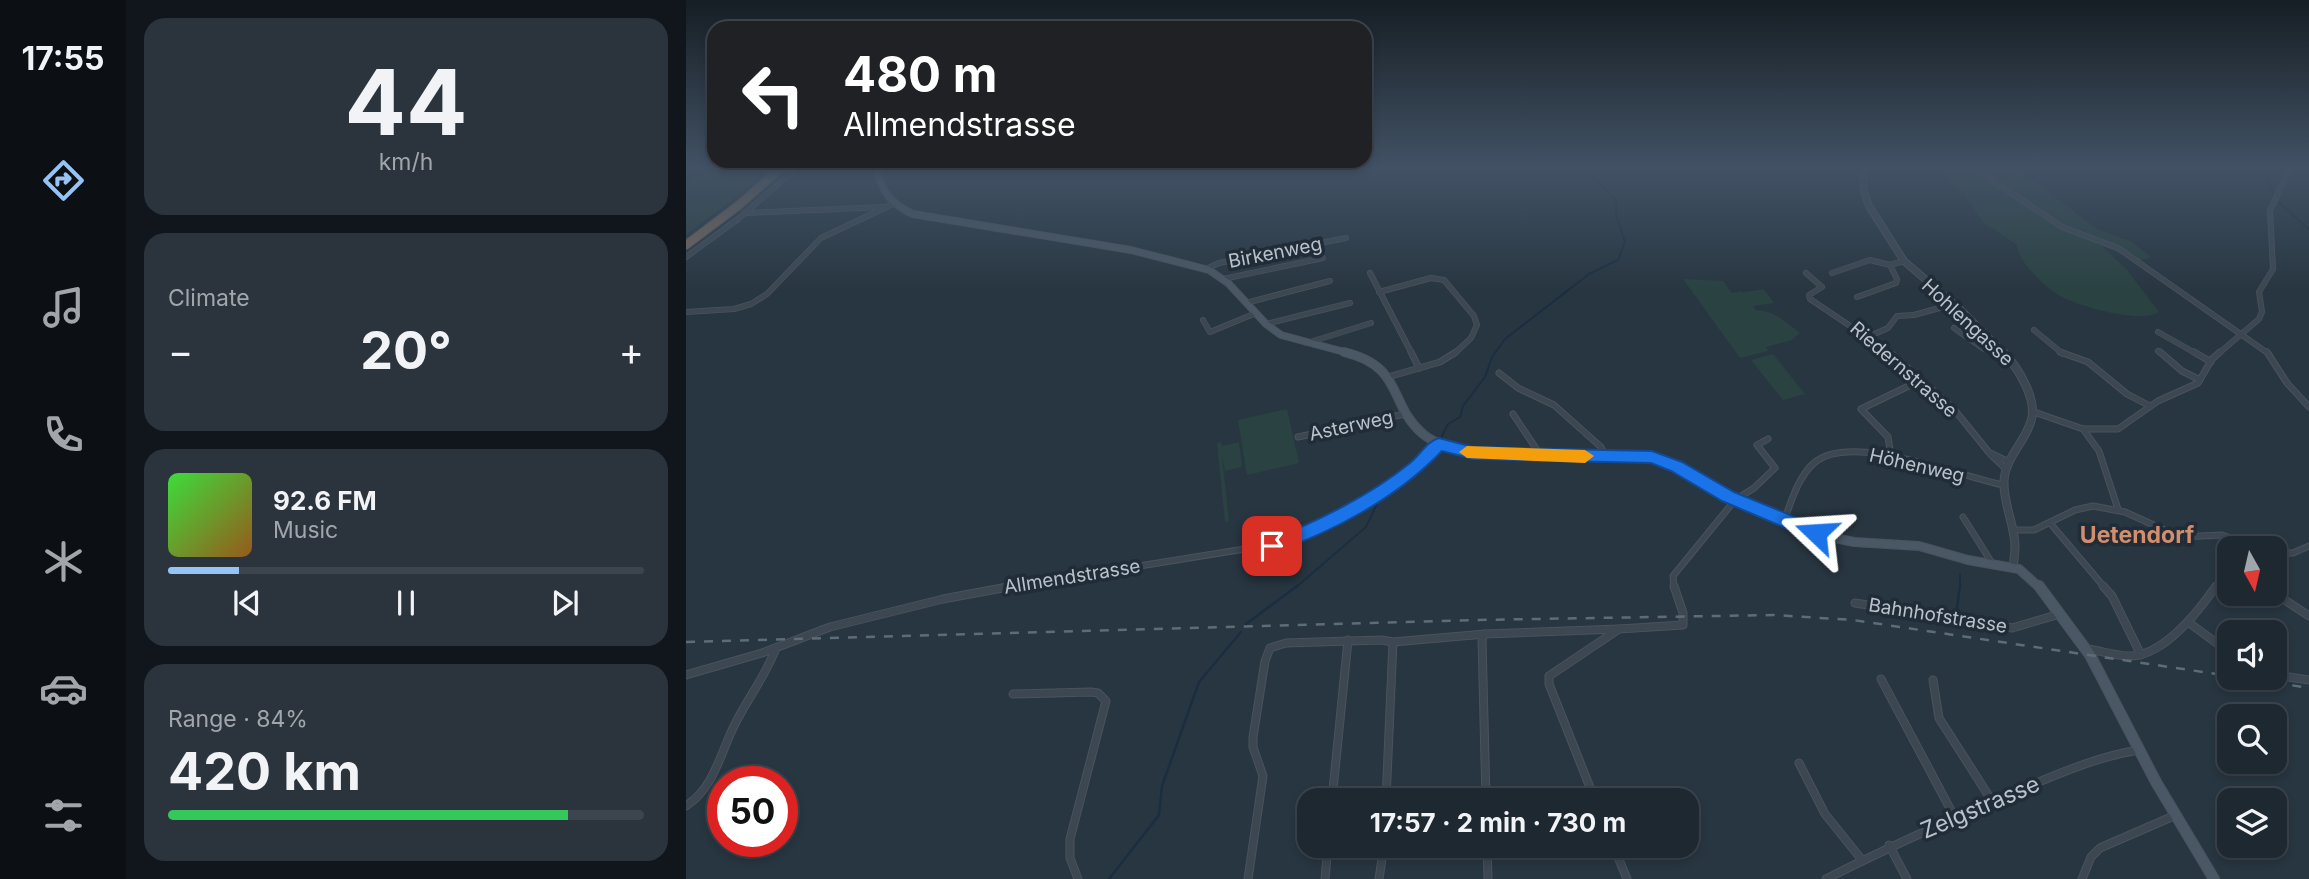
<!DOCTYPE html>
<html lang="en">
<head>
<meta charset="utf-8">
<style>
  body { margin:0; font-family:Inter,sans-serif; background:#2b343d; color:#f1f3f6; height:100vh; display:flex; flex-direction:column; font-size:26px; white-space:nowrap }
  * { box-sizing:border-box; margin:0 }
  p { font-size:23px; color:#a1a6ab }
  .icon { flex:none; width:38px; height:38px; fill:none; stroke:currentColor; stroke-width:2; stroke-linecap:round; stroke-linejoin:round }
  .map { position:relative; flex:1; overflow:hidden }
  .panel { display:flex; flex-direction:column; gap:18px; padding:18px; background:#10161b; width:560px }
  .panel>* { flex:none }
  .top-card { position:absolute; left:21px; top:21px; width:665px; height:147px; border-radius:21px; box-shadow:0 4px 10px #0003,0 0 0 2px #3c444d; background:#202124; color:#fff; overflow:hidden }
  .needle { width:46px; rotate:172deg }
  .controls { position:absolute; left:1531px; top:536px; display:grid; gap:14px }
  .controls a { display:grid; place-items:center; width:70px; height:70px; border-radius:14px; background:#1e2831; box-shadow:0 4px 10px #0003,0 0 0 2px #3c444d; font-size:35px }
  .speed { position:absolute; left:21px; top:766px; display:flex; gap:14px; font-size:35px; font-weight:700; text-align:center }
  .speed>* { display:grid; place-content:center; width:91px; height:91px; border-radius:50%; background:#1e2831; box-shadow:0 4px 10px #0003,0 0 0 2px #3c444d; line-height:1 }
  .speed .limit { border:10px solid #d22; background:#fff; color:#111 }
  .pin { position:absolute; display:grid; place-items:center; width:60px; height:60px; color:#fff; margin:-30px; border-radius:14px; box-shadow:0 4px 10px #0006 }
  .me { position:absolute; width:77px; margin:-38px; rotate:290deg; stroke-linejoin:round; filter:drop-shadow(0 0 5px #0008) }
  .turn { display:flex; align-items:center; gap:24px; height:147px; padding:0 21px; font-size:32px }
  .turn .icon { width:91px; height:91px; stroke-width:2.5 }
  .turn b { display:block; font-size:49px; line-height:60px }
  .big { font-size:52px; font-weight:700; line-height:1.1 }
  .panel .widget { flex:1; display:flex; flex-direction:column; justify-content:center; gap:10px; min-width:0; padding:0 24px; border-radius:21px; background:#2b343d }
  .panel .dial { align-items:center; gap:0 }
  .dial b { font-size:91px; line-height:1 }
  .song { display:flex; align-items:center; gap:21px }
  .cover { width:84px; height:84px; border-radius:10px; background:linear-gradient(135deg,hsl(120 70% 55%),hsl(30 70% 35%)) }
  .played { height:7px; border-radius:4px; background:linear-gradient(90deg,#95c4f4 15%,#3c444d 15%) }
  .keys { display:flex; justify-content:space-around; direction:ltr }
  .heat { display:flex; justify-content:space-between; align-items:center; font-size:38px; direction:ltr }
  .charge { height:10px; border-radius:5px; background:linear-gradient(90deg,#34c759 84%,#3c444d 0) }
  .trip { position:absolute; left:611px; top:788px; width:402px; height:70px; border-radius:21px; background:#1e2831; box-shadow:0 4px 10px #0003,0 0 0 2px #3c444d; font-weight:700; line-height:70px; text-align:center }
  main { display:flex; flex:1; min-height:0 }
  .tab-bar { display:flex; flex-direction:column; width:126px; justify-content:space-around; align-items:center; background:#0c1014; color:#a1a6ab }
  .tab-bar .icon { width:49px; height:49px }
  .tab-bar .on { color:#95c4f4 }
  .tab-bar b { font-size:32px; color:#f1f3f6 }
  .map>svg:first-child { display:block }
  .green { fill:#2a4242 }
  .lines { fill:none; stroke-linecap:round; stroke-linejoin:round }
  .stream-far1 { stroke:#1b2e40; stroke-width:2 }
  .stream { stroke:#1b2e40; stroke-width:2.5 }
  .minor-far2-casing { stroke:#49535d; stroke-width:6 }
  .minor-far1-casing { stroke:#49535d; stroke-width:7 }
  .minor-casing { stroke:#49535d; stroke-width:9 }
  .tertiary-far1-casing { stroke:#49535d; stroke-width:8 }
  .tertiary-casing { stroke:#49535d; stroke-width:9 }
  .secondary-far2-casing { stroke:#49535d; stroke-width:8 }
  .secondary-far1-casing { stroke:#49535d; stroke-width:10 }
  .secondary-casing { stroke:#49535d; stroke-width:12 }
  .motorway-casing { stroke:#47525c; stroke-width:10 }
  .minor-far2 { stroke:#3c4751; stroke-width:4.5 }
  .minor-far1 { stroke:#3c4751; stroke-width:5 }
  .minor { stroke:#3c4751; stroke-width:7 }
  .tertiary-far1 { stroke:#3c4751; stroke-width:6 }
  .tertiary { stroke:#3c4751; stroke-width:7 }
  .secondary-far2 { stroke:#4a5764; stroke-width:6 }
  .secondary-far1 { stroke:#4a5764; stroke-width:8 }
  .secondary { stroke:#4a5764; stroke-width:10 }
  .motorway { stroke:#776859; stroke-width:8 }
  .rail { stroke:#5e6c78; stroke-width:2.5; stroke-dasharray:9 9; stroke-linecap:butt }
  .route { fill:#1a73e8; stroke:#114b97; stroke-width:2 }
  .slow { fill:#f59e0b }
  .labels { text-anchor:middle; stroke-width:7; stroke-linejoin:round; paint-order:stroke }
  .street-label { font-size:19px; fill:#b9c2cb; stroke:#202c37 }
  .quarter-label { font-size:23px; font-weight:bold; fill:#d28e6d; stroke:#202c37 }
  .near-street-label { font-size:23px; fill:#b9c2cb; stroke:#202c37 }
</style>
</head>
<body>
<main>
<nav class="tab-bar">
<b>17:55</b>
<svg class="icon on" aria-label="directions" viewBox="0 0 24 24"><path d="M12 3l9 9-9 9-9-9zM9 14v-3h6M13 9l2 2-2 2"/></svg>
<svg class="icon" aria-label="music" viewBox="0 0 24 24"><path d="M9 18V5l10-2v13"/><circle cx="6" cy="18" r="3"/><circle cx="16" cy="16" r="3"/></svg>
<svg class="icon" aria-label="phone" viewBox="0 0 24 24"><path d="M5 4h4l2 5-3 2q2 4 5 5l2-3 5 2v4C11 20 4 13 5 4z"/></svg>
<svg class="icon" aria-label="climate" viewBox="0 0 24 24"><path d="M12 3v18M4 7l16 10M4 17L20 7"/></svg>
<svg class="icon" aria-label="car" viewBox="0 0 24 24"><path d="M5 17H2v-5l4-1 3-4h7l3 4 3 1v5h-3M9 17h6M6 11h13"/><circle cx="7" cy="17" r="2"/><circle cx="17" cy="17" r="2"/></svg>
<svg class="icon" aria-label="filters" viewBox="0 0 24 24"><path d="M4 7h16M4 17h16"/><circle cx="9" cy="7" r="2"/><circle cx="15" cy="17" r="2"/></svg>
</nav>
<section class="panel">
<div class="widget dial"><b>44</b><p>km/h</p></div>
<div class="widget"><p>Climate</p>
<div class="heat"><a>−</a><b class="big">20°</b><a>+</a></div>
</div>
<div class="widget">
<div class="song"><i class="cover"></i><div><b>92.6 FM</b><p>Music</p></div></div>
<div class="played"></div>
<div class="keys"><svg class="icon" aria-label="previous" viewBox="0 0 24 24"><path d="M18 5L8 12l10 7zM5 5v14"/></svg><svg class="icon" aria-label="pause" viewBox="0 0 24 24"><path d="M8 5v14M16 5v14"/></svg><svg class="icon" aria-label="next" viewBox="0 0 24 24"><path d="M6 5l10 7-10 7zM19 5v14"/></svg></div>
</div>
<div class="widget"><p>Range · 84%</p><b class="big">420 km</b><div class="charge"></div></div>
</section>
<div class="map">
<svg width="1623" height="879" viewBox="0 0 1623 879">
  <rect width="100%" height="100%" fill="#283641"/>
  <g class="green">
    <polygon points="27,167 84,167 55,193 0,235 0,182"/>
    <path d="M1249,167H1329L1411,229L1446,242L1465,257L1453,261L1416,246L1441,270L1473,312C1454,324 1396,307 1376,297C1361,290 1331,261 1331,245L1297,222L1276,191Z"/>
    <path d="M997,279L1037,281L1046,293L1056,291L1059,295L1058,292L1078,289L1088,303L1067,306L1070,310C1087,310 1102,323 1114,333L1106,340L1080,347L1082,351L1054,358Z"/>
    <polygon points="1087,354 1119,394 1097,400 1065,360"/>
    <polygon points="601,409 613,463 561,475 552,420"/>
    <polygon points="535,442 536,446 553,442 556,467 539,471 536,456 543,521 539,522 531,443"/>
  </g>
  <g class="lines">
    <g class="stream-far1">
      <polyline points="1576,167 1587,194"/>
      <polyline points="1591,201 1623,229"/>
      <polyline points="755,438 762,424 774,417 777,406 799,377 806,357 819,339 903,274 932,260 939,242 930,215 930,201 898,167"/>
      <polyline points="1274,574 1274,588"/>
      <polyline points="609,588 680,527 692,502 732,472"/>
    </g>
    <g class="stream">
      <polyline points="1270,615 1274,586"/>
      <polyline points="560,624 611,586"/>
      <polyline points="423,879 473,815 476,786 513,682 555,632"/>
    </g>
    <defs>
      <g id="minor-far2">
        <polyline points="479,167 514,167"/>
        <polyline points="1286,167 1376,227 1432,248 1583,354"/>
        <polyline points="58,213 198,207"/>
        <polyline points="0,257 52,219 112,167"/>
        <polyline points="520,269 533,263 660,238"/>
        <polyline points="684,273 726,354"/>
        <polyline points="1120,273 1136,287 1123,295 1124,299 1206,354"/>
        <polyline points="1146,273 1184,260 1204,265 1218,261"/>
        <polyline points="537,279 637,258"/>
        <polyline points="693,292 745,278 758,280 788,316 791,325 785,338 768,354"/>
        <polyline points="1171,297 1210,283 1211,279 1204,265"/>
        <polyline points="560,303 644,281"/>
        <polyline points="0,312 48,309 65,304 81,294 135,238 207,204"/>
        <polyline points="517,320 524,332 570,313"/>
        <polyline points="580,324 664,303"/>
        <polyline points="1268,328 1298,349 1317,352"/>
        <polyline points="1348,330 1377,354"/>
        <polyline points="1472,332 1511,354"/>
        <polyline points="1184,336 1202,328 1211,316 1228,315 1268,304"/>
        <polyline points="621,343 685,323"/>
        <polyline points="1472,351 1476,354"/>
        <polyline points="1532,354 1573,319 1576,312 1573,292 1587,269 1584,211 1604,167"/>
      </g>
      <g id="minor-far1">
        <polyline points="725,352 733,368"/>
        <polyline points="1204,352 1267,408 1305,455 1320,469"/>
        <polyline points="1374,352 1402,362 1441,394 1464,406"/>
        <polyline points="1474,352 1496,371 1514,380"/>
        <polyline points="1508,352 1525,362"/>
        <polyline points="1581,352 1601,383 1623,407"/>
        <polyline points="813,373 832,388 868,405 915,447 919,456"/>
        <polyline points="702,377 754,362 770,352"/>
        <polyline points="1348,412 1397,429 1432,429 1472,401 1512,383 1526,359 1534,352"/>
        <polyline points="827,414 855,456"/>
        <polyline points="1397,429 1413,451 1432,509"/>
        <polyline points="612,437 719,414"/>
        <polyline points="1197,453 1204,449 1202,437 1175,409 1235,380"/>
        <polyline points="1304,453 1323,462"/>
        <polyline points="1277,517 1306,563"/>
        <path d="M1098,521C1105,502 1112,477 1128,463C1164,431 1272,476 1317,485"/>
        <polyline points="1364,523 1419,588"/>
        <polyline points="1326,530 1348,530 1389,510 1407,506 1439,512 1494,537 1536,535 1574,548"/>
        <polyline points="1589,553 1607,553 1623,546"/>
        <polyline points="317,588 602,542 690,496 722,474 753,444"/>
        <polyline points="988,588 987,576 1049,500 1068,488 1089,468 1071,445 1082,439"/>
        <polyline points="1529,588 1534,580 1544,574"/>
      </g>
      <g id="minor">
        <polyline points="1417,586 1426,596 1455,655"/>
        <polyline points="1588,593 1623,616"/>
        <polyline points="1169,603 1326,628 1374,614"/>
        <polyline points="1502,622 1544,653"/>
        <path d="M1402,649C1415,651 1428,655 1441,656C1476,658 1512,612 1530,586"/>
        <polyline points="0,675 76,653 144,627 257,599 327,586"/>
        <polyline points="1589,675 1623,680"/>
        <polyline points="1195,679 1268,816"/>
        <polyline points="1247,680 1253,718 1306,801"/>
        <polyline points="327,694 405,692 412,693 420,701 384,839 384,858 392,879"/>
        <polyline points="1113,763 1139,814 1176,860"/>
        <polyline points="646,800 662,640"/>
        <polyline points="700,800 707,642"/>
        <polyline points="800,800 796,639 799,634 933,629"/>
        <polyline points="909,800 863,684 863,676 933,629 997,625 997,613 988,586"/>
        <path d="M0,806C29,787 34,753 49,724C62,698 80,675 90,648"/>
        <polyline points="801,845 802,879"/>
        <polyline points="927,845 941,879"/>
        <polyline points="1203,845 1221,879"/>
        <polyline points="562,879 577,776 567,747 567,737 579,661 584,648 600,643 696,640 707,642 799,634"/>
        <polyline points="639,879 642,845"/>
        <polyline points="693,879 698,845"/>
        <path d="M1140,879C1201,848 1263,820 1326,793C1368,776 1408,757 1453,750"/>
        <polyline points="1396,879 1405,857 1414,848 1490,815"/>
      </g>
      <polyline id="tertiary-far1" points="1177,167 1178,192 1183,206 1218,261 1276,311 1319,354"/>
      <path id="tertiary" d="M1317,352C1332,367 1352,400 1345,421C1339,442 1319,458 1318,481C1317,503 1328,523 1329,545C1329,552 1328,560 1327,567"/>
      <path id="secondary-far2" d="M190,167C195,191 205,204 227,214L445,250L523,270L542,283L580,324L595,335L666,354"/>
      <path id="secondary-far1" d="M658,352C719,367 701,403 737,434C750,445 770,449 787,453L966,457L991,467L1042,496L1139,536L1168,542L1233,546L1282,560L1333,569L1354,588"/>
      <polyline id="secondary" points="1353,586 1404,655 1470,782 1528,879"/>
      <polyline id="motorway" points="0,245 53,205 96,167"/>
    </defs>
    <use href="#minor-far2" class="minor-far2-casing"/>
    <use href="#minor-far1" class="minor-far1-casing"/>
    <use href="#minor" class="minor-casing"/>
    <use href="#tertiary-far1" class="tertiary-far1-casing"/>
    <use href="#tertiary" class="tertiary-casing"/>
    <use href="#secondary-far2" class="secondary-far2-casing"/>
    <use href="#secondary-far1" class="secondary-far1-casing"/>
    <use href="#secondary" class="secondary-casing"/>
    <use href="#motorway" class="motorway-casing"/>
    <use href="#minor-far2" class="minor-far2"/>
    <use href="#minor-far1" class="minor-far1"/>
    <use href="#minor" class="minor"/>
    <use href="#tertiary-far1" class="tertiary-far1"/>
    <use href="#tertiary" class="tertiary"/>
    <use href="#secondary-far2" class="secondary-far2"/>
    <use href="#secondary-far1" class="secondary-far1"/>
    <use href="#secondary" class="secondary"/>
    <use href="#motorway" class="motorway"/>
    <g class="rail">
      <polyline points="0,642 788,620 1088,615 1167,620 1544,676"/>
      <polyline points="1553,677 1623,688"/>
    </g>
  </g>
  <linearGradient id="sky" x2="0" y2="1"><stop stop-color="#161e24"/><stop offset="0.58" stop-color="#425265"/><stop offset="1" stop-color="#425265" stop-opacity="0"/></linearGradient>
  <rect width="1623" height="290" fill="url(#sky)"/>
  <path class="route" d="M753,438L787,447L966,451L996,462L1048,492L1136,528L1138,533L1136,538H1123L1036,501L985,471L965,463L787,459L756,451C711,498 647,532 586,553L580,551L577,546L580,541C627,524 685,495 724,463C734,455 741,441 753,438Z"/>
  <polygon class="slow" points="781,446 899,450 908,456 899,463 781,458 773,452"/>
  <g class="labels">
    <g class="street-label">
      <text transform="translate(589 252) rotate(-11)" y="7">Birkenweg</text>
      <text transform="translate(1282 322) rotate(43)" y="7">Hohlengasse</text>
      <text transform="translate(1218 369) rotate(41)" y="7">Riedernstrasse</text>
      <text transform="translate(665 425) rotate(-12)" y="7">Asterweg</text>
      <text transform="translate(1231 465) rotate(13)" y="7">Höhenweg</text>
      <text transform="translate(386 576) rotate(-9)" y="7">Allmendstrasse</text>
      <text transform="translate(1252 615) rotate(9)" y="7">Bahnhofstrasse</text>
    </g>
    <g class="quarter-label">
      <text x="1451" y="543">Uetendorf</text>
    </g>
    <g class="near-street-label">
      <text transform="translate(1294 807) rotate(-23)" y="8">Zelgstrasse</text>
    </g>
  </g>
</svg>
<div class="controls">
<a><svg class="needle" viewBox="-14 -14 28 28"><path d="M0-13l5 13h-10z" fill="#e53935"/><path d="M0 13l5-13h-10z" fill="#a1a6ab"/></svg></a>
<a><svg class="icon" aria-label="sound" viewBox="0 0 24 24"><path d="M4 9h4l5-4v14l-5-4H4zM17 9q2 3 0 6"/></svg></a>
<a><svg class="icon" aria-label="search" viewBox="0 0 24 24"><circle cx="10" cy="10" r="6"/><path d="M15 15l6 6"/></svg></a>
<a><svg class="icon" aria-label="layers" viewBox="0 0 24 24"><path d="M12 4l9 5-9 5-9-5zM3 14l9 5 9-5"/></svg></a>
</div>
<div class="speed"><div class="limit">50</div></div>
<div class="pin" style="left:586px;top:546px;background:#d93025"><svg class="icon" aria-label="arrive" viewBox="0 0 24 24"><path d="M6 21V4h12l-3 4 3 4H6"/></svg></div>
<svg class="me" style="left:1130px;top:533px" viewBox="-20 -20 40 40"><path d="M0-17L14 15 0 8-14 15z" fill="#1a73e8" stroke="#fff" stroke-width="4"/></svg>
<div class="trip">17:57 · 2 min · 730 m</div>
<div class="top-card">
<div class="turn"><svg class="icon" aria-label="left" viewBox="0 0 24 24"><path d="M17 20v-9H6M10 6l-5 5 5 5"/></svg><div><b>480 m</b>Allmendstrasse</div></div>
</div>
</div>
</main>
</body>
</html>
